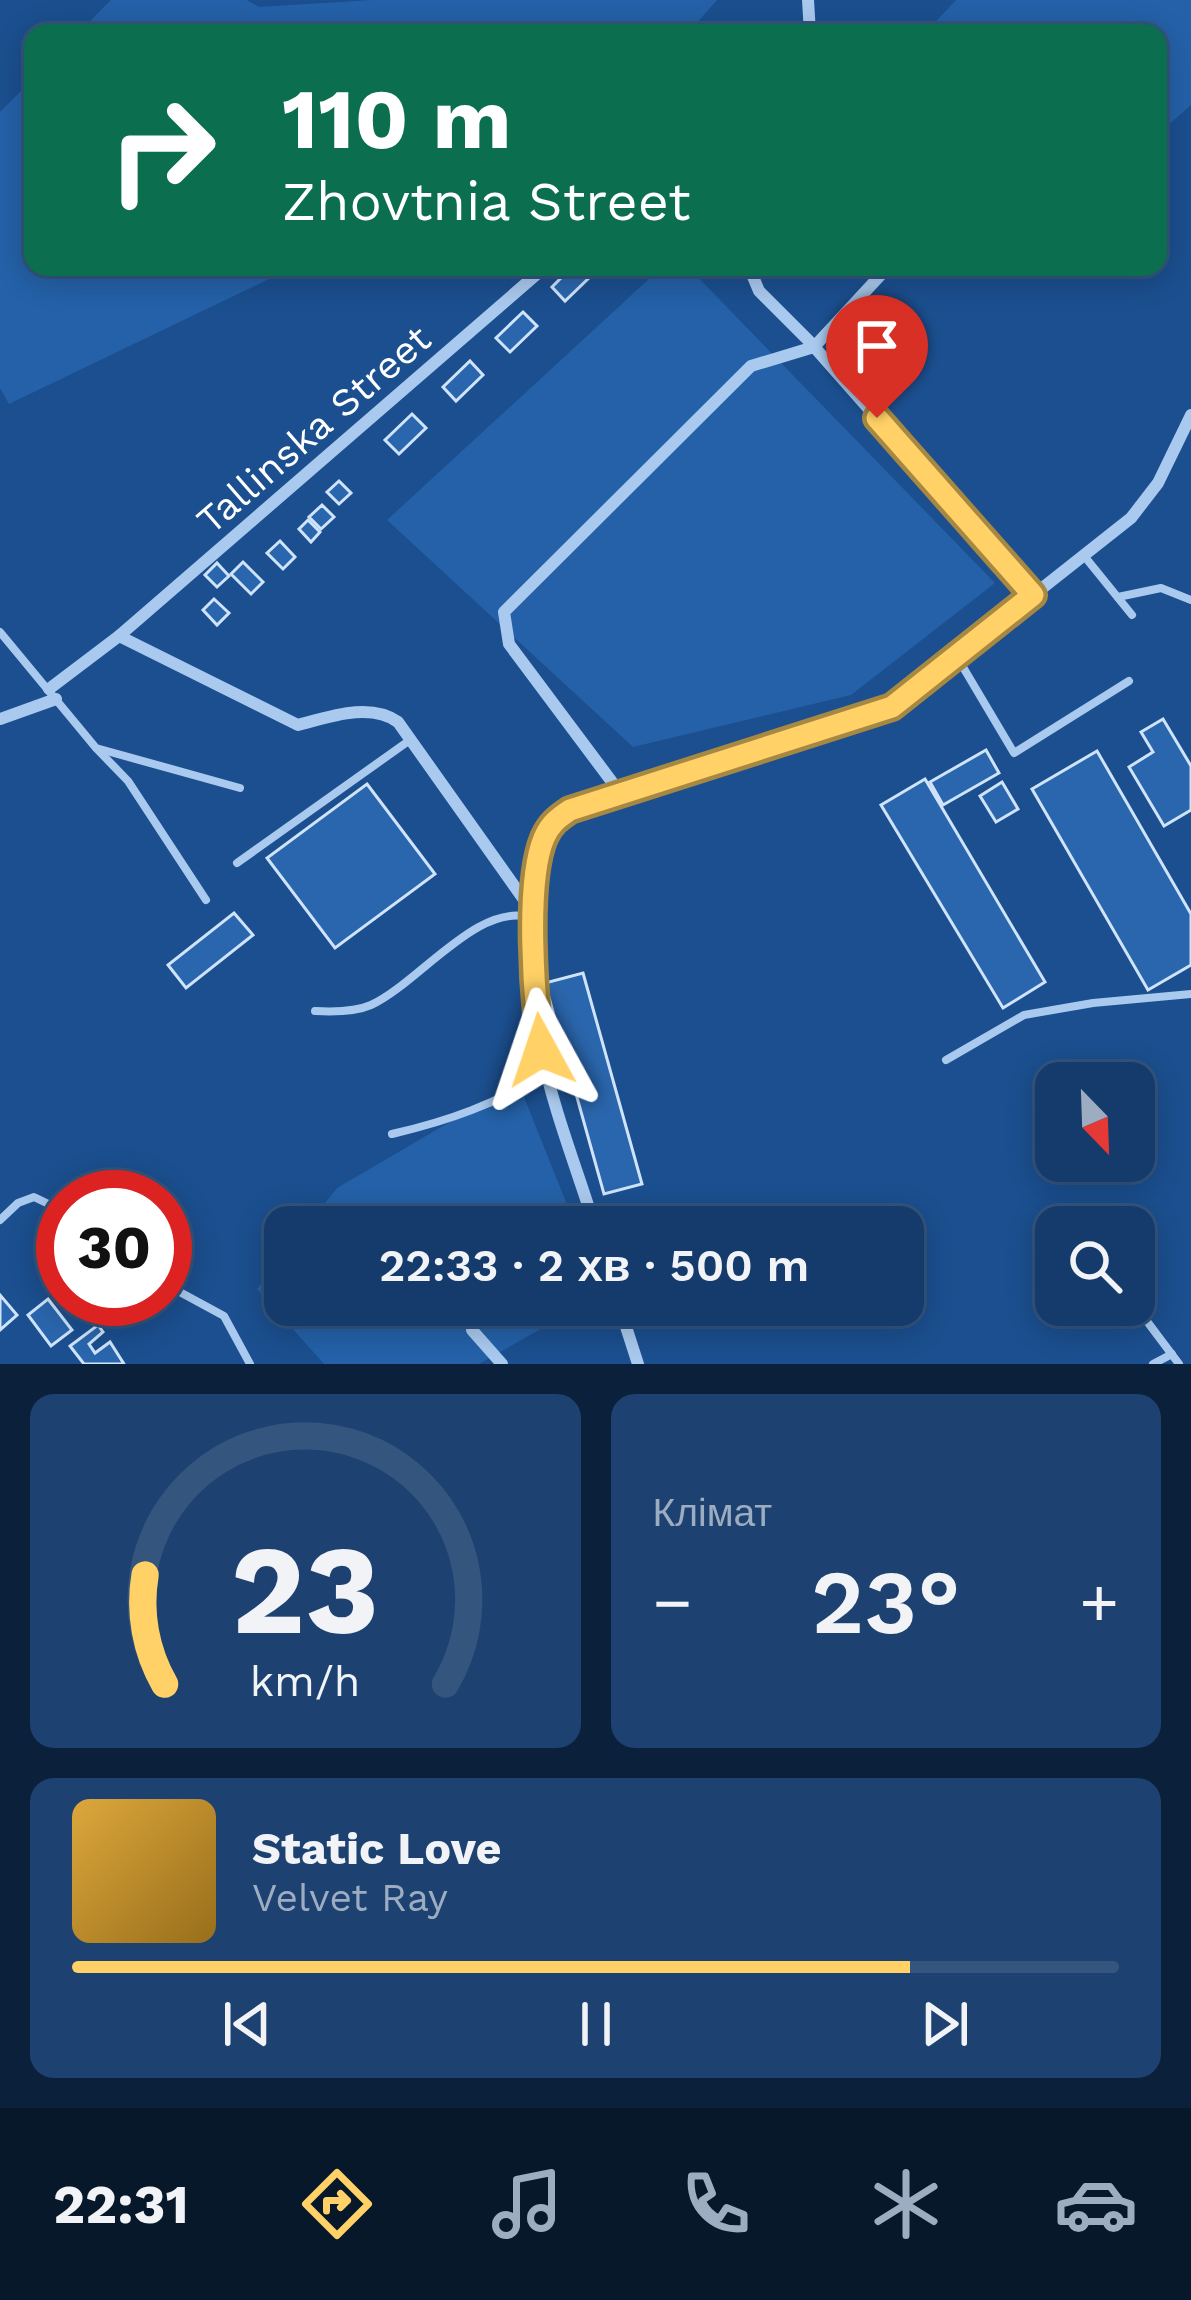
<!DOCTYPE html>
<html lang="uk">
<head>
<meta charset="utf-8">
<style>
  body { margin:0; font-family:"Work Sans",sans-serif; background:#1d4271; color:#f1f3f6; height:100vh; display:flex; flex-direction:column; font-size:45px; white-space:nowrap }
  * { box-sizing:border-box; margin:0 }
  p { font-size:39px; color:#9dadc1 }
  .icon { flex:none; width:66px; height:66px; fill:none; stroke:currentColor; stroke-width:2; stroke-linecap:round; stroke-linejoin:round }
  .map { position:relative; height:1364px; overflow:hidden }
  .sheet { display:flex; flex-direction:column; gap:30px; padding:30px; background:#0b203b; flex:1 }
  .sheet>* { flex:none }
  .hud { position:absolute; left:24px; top:24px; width:1143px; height:252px; border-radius:24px; box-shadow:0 6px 30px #0003,0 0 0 3px #33557e; background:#0b6e4f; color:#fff; overflow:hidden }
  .needle { width:78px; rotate:157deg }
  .fabs { position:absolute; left:1035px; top:1062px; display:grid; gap:24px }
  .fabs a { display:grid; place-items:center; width:120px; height:120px; border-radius:24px; background:#143b6b; box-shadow:0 6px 30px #0003,0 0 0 3px #33557e; font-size:60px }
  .speed { position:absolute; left:36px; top:1170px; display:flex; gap:24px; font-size:60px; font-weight:700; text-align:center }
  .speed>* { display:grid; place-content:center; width:156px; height:156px; border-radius:50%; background:#143b6b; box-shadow:0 6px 30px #0003,0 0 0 3px #33557e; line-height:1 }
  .speed .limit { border:18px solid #d22; background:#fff; color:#111 }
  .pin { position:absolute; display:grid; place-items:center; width:102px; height:102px; color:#fff; margin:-123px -51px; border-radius:50% 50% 50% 0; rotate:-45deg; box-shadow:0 0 12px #0007 }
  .pin .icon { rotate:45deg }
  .me { position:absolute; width:132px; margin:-66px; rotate:355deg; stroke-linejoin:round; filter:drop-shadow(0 0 9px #0008) }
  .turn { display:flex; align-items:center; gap:42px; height:252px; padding:0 60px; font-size:54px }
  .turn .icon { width:156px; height:156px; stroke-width:2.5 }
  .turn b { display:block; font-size:84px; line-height:102px }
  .big { font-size:90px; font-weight:600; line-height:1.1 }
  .sheet .widget { flex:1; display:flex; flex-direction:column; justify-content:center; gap:18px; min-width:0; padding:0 42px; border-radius:24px; background:#1d4271 }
  .sheet .dial { align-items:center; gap:0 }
  .dial svg { height:312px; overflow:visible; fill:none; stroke:#33557e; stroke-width:7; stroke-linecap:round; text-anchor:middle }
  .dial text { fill:#f1f3f6; stroke:none }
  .song { display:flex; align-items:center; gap:36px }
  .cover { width:144px; height:144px; border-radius:18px; background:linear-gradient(135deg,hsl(40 70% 55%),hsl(40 70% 35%)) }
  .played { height:12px; border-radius:6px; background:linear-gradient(90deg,#ffd166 80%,#33557e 80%) }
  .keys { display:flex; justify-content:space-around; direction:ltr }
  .heat { display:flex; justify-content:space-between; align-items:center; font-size:66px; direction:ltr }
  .sheet .tiles { flex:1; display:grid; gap:30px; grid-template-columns:1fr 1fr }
  .widget:last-child { grid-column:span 2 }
  .trip { position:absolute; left:264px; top:1206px; width:660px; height:120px; border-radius:24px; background:#143b6b; box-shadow:0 6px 30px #0003,0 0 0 3px #33557e; font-weight:600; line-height:120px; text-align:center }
  .menu { display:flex; height:192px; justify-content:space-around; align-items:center; background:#08182b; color:#9dadc1 }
  .menu .icon { width:84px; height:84px }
  .menu .on { color:#ffd166 }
  .menu b { font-size:54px; color:#f1f3f6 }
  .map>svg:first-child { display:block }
  .green { fill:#2461a8 }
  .building { fill:#2a66ad; stroke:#cfe3fa; stroke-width:3 }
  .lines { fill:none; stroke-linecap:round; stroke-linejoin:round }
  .service { stroke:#a9c9ee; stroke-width:8 }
  .minor { stroke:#a9c9ee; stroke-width:12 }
  .route-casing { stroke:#a68842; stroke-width:30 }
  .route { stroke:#ffd166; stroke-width:21 }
  .labels { text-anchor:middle; stroke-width:12; stroke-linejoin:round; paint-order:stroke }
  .street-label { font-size:39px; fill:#fff; stroke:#1b4f8f }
</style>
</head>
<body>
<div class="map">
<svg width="1191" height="1364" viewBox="0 0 1191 1364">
  <rect width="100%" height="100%" fill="#1b4f8f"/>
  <g class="green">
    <polygon points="111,0 247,0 259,7 372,0 717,0 688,33 78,33"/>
    <polygon points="956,0 1191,0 1191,105 1158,134 1158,33 925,33"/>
    <polygon points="33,79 33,267 294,267 9,404 0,388 0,112"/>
    <polygon points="662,267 688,267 995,583 851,695 633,747 387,520"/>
    <polygon points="518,1082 576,1227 306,1227 337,1188"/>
    <polygon points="285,1254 285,1305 583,1305 479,1364 324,1364 257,1289"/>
  </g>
  <g class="building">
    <polygon points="572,267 584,267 592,275 565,301 552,287"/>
    <polygon points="523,312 537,326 510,352 496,338"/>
    <polygon points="470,361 483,375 456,401 443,387"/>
    <polygon points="412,414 426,428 399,454 385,440"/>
    <polygon points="339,481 351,493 339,504 327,492"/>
    <polygon points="322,505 334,517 321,529 309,517"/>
    <polygon points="308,520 320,532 311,542 299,529"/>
    <polygon points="280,541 295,557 283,569 267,553"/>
    <polygon points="243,562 263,582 251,594 231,574"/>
    <polygon points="217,563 229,576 217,587 205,575"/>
    <polygon points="214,599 229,613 217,625 203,610"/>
    <polygon points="1163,719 1191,766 1191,810 1164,826 1129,767 1153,752 1141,732"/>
    <polygon points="986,750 999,773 943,805 930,782"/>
    <polygon points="1097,751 1191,914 1191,965 1148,990 1032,789"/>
    <polygon points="925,779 1045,982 1003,1008 881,805"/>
    <polygon points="1002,782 1018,809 996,822 980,796"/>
    <polygon points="367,784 435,874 335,948 267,858"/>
    <polygon points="234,913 253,935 186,988 168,965"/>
    <polygon points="583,973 642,1184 604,1194 545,983"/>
    <polygon points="0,1295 17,1315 0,1330"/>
    <polygon points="48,1299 72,1330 51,1346 28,1315"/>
    <polygon points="98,1325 103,1332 89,1344 95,1353 110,1342 124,1364 84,1364 70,1346"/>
  </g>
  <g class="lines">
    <g class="service">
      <polyline points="1085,557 1132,615"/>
      <polyline points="1118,597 1161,588 1191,600"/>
      <polyline points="0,632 96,748 240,788"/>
      <polyline points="957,657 1014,753 1129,681"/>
      <polyline points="97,749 128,781 206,900"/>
      <polyline points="237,863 410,740"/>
      <path d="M315,1011C333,1012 355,1012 371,1005C419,983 479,900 532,918"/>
      <polyline points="946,1060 1024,1015 1093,1003 1191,994"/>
      <path d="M392,1134C448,1121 497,1104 546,1072"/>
      <polyline points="0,1220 18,1203 34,1197 63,1211"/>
      <polyline points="165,1284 224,1316 250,1364"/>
      <polyline points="1134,1304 1179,1364"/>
      <polyline points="1153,1364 1172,1354"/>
    </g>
    <g class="minor">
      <polyline points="808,0 810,33"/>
      <polyline points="749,267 759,291 809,341 1033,595"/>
      <path d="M119,636L298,725C329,717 370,702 398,722L532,911"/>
      <polyline points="49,689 119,636 545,267"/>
      <polyline points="0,719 56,699"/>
      <polyline points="621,794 509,644 504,612 751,366 814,347 888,267"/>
      <path d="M595,1227C577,1169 553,1109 541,1049C531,1004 526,877 545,837C551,824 559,818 570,810L892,707L1131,518L1158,483L1191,415"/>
      <polyline points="619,1305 638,1364"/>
      <polyline points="472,1330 502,1364"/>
    </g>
  </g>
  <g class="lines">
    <defs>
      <path id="route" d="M541,1050C534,999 525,883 544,838C550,824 558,818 570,810L892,707L1033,595L877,418"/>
    </defs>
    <use href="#route" class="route-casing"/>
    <use href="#route" class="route"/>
  </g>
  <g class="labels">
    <g class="street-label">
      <text transform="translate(313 429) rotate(-41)" y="14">Tallinska Street</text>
    </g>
  </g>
</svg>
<div class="fabs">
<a><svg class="needle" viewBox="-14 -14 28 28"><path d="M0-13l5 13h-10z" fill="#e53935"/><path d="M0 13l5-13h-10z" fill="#9dadc1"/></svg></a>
<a><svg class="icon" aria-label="search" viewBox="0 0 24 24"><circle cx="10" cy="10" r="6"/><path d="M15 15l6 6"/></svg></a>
</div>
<div class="speed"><div class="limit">30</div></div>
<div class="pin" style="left:877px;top:418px;background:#d93025"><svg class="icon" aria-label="arrive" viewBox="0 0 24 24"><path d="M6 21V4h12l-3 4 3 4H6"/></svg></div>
<svg class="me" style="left:541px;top:1050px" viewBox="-20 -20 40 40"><path d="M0-17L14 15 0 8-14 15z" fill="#ffd166" stroke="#fff" stroke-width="4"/></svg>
<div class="trip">22:33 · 2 хв · 500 m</div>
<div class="hud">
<div class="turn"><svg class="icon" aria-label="right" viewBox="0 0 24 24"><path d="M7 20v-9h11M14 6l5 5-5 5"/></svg><div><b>110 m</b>Zhovtnia Street</div></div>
</div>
</div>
<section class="sheet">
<div class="tiles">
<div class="widget dial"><svg viewBox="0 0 100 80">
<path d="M14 69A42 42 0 1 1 86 69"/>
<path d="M14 69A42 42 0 0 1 9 41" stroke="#ffd166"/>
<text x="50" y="56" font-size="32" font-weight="700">23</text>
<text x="50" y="72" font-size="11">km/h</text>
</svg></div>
<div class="widget"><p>Клімат</p>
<div class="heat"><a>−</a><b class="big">23°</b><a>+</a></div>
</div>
<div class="widget">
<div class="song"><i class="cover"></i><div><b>Static Love</b><p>Velvet Ray</p></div></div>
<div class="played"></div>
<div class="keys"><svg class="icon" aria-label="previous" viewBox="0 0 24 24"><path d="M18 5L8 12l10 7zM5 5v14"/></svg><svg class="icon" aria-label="pause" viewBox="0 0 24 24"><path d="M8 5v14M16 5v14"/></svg><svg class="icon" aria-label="next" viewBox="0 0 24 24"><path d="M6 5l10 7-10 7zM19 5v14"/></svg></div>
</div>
</div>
</section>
<nav class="menu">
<b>22:31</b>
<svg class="icon on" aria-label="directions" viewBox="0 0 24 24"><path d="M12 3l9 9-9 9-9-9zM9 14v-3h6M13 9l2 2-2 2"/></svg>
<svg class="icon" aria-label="music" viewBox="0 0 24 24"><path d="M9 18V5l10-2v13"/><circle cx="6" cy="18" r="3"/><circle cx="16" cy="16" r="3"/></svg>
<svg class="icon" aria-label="phone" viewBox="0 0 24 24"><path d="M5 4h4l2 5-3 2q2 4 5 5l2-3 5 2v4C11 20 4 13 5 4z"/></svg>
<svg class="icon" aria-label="climate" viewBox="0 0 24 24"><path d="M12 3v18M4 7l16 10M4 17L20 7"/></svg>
<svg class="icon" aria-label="car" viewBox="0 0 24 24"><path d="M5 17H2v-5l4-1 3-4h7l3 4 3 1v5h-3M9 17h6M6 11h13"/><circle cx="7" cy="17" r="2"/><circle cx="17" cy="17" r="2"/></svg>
</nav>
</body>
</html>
